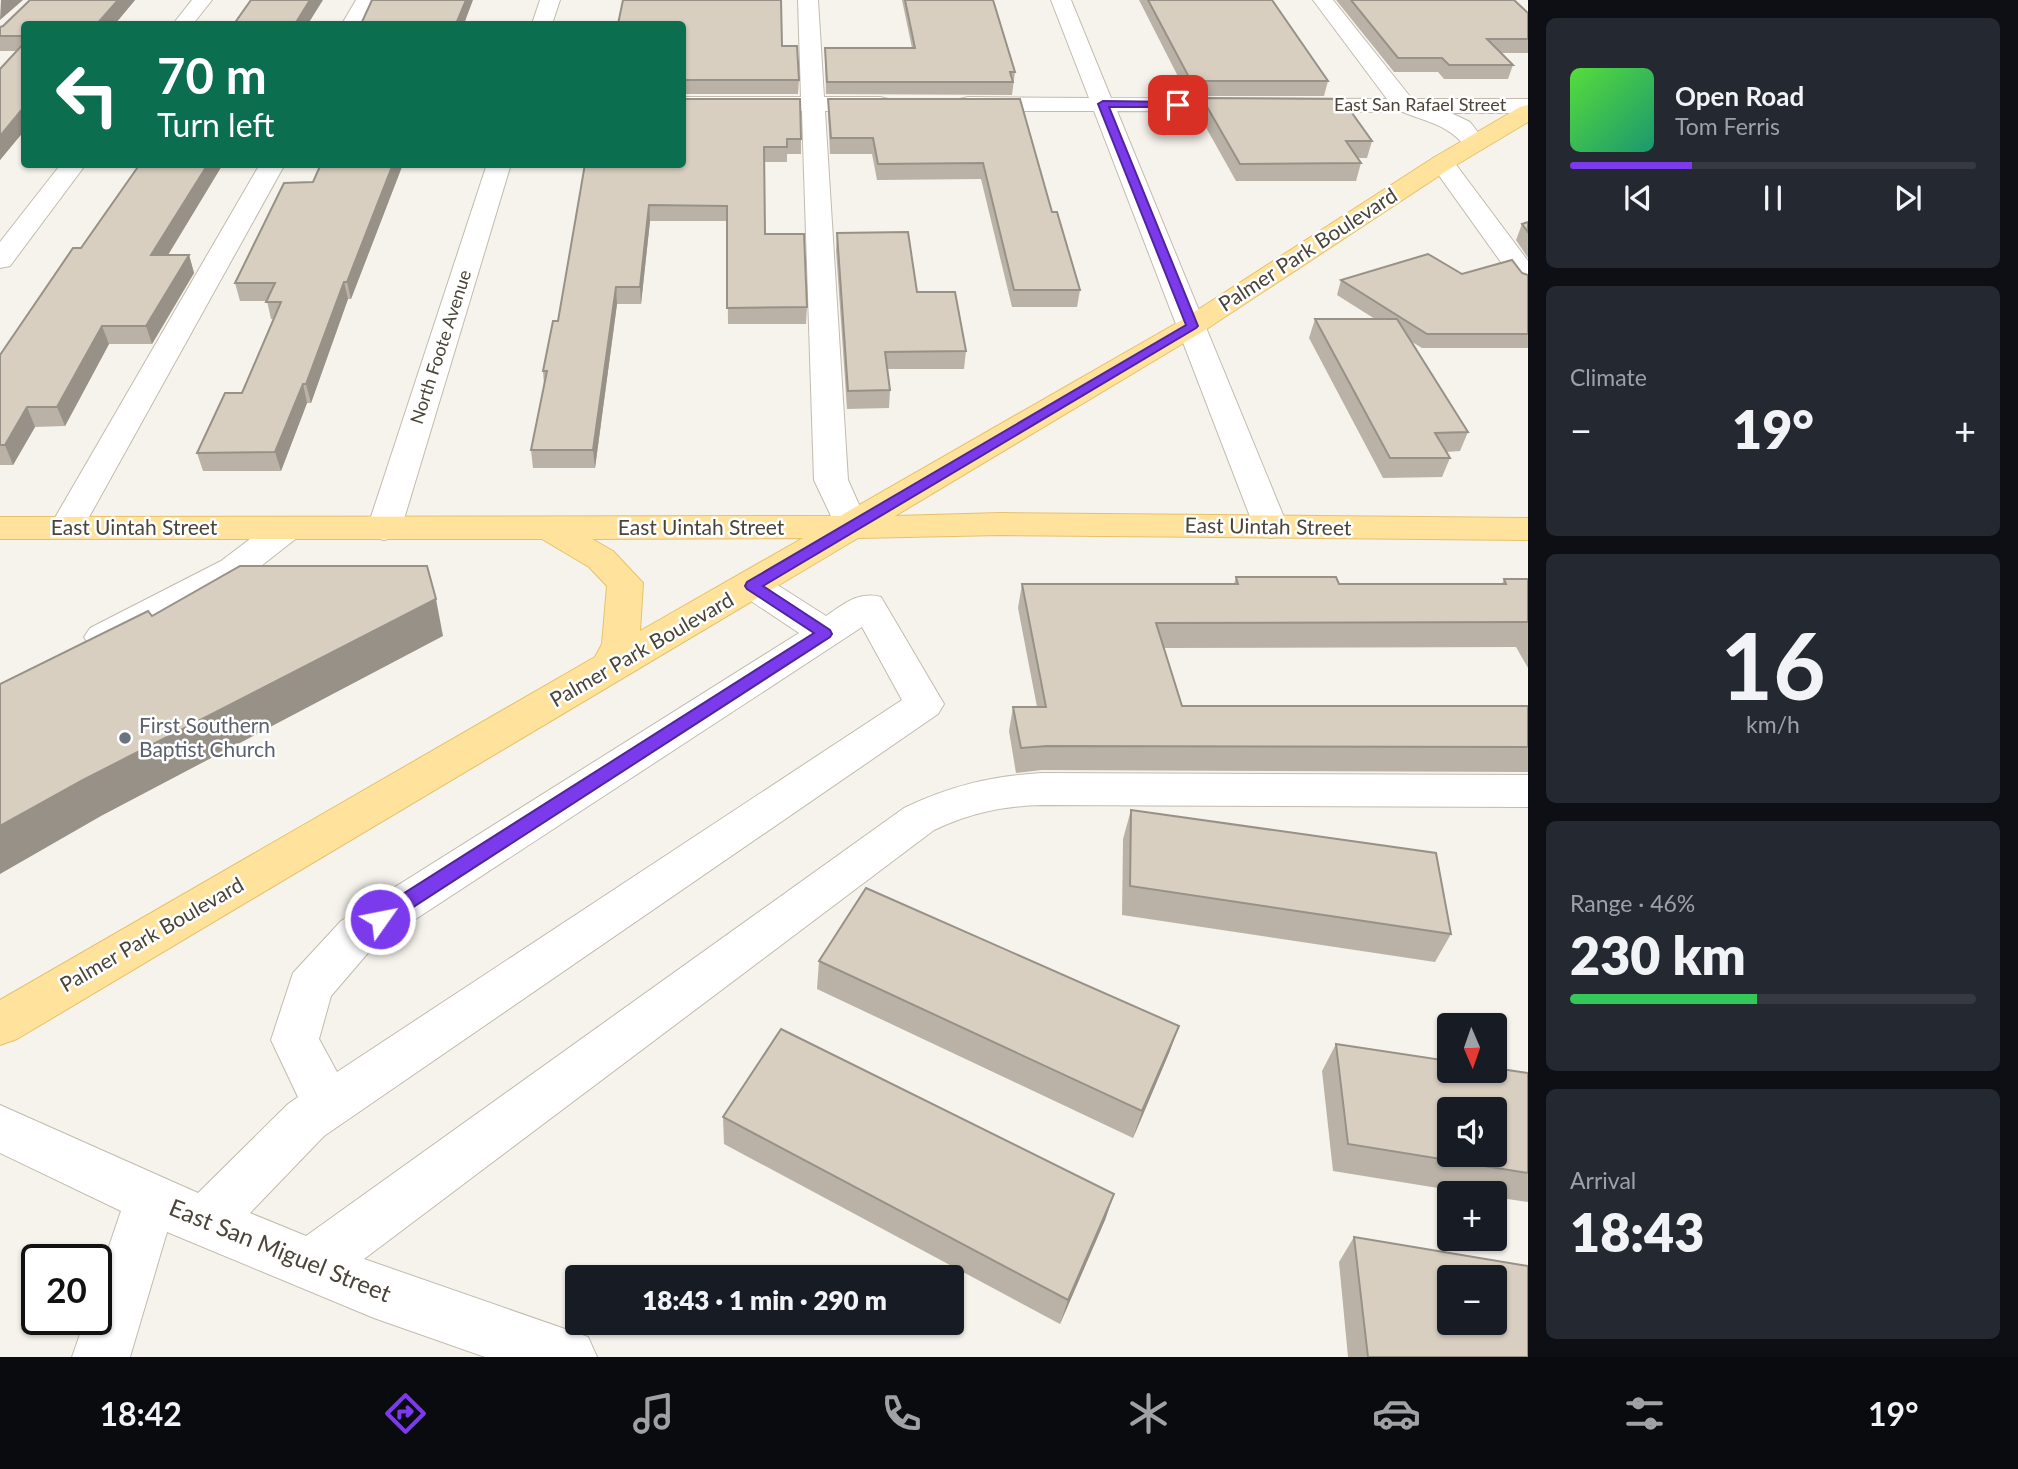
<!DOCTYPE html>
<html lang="en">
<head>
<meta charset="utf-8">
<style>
  body { margin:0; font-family:Lato,sans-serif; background:#242831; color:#f1f3f6; height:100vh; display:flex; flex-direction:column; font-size:26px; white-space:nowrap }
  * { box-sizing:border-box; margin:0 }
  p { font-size:23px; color:#9ea1a6 }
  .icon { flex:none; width:38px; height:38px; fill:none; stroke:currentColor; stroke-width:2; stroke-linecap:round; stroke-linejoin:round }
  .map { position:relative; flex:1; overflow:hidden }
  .sheet { display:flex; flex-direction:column; gap:18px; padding:18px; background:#0d0f14; width:490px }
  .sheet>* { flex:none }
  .hud { position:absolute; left:21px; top:21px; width:665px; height:147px; border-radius:7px; box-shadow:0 2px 5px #0004; background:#0b6e4f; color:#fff; overflow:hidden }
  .needle { width:46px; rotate:178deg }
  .buttons { position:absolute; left:1437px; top:1013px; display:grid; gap:14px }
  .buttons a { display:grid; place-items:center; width:70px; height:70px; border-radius:7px; background:#171b24; box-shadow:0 2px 5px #0004; font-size:35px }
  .speed { position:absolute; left:21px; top:1244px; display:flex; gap:14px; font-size:35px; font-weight:700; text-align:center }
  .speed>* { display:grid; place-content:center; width:91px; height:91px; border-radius:50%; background:#171b24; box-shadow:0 2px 5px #0004; line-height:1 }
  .speed .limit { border:4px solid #111; border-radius:10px; background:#fff; color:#111 }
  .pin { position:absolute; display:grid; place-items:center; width:60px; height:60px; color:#fff; margin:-30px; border-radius:14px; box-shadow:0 4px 10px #0006 }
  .me { position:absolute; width:77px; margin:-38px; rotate:57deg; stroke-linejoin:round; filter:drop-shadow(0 0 5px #0008) }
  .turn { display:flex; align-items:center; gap:24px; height:147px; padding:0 21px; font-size:32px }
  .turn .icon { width:91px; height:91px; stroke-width:2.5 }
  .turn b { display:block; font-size:49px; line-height:60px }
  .big { font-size:52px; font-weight:800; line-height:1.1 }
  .sheet .tile { flex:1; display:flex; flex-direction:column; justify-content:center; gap:10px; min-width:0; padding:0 24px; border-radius:10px; background:#242831 }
  .sheet .dial { align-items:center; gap:0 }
  .dial b { font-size:91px; line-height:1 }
  .song { display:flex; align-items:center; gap:21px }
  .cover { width:84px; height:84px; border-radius:10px; background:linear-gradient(135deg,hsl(110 70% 55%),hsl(160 70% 35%)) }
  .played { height:7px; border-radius:4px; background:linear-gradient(90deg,#7c3aed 30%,#363941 30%) }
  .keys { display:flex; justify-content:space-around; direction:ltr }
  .heat { display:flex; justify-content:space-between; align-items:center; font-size:38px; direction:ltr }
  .charge { height:10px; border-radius:5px; background:linear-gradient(90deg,#34c759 46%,#363941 0) }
  .trip { position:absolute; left:565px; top:1265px; width:399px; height:70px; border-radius:7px; background:#171b24; box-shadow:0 2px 5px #0004; font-weight:800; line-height:70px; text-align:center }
  .menu { display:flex; height:112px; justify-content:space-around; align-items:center; background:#090b0e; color:#9ea1a6 }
  .menu .icon { width:49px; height:49px }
  .menu .selected { color:#7c3aed }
  .menu b { font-size:32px; color:#f1f3f6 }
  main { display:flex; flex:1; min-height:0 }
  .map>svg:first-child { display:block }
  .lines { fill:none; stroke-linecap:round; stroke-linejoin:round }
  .minor-casing { stroke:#c2bbae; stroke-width:2 }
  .major-casing { stroke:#e6c16a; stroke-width:2 }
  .minor { fill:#fff; fill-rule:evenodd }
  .major { fill:#ffe39c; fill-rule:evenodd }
  .wall { fill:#bab2a6 }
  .shaded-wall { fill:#979187 }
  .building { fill:#d8cfc1; stroke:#979187; stroke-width:2; fill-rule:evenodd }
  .route { fill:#7c3aed; stroke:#51269a; stroke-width:2 }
  .worship-dot { fill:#6b7280; stroke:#fff; stroke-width:2.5 }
  .labels { text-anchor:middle; stroke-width:5; stroke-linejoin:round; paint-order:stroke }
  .far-street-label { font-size:18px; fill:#4b4439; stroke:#fff }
  .street-label { font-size:21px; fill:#4b4439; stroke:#fff }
  .worship-label { font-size:21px; fill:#5b616d; stroke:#fff; text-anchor:start }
  .near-street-label { font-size:24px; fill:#4b4439; stroke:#fff }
</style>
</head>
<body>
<main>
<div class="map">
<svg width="1528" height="1357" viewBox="0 0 1528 1357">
  <rect width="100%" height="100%" fill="#f6f3ec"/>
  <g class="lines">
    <defs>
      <g id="minor">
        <polygon points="192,0 212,0 193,24 173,24"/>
        <polygon points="356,0 376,0 362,24 342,24"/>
        <polygon points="540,0 560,0 552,24 532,24"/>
        <polygon points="798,0 818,0 824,97 880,97 888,99 891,104 888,109 880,111 825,111 848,480 869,527 864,535 852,538 840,535 814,480 802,111 682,111 682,97 801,97"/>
        <path d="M1051,0H1071L1111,98L1387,99L1313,0H1333L1412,99H1528V113H1451L1470,122L1487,144L1483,149L1475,151L1467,149C1450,125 1429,123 1403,112L1117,111L1288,527L1283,535L1271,538L1259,535L1254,527L1094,111H968L960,109L957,104L960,99L968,97L1089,98Z"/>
        <polygon points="1442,156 1451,158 1528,261 1528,288 1518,286 1430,163 1433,158"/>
        <polygon points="61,164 86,164 10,266 0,268 0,242"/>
        <polygon points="260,164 285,164 83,528 78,536 66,539 54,536 49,528"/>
        <polygon points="487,164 511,164 401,529 396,537 384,540 372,537 367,529"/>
        <polygon points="286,518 298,521 303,529 298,537 247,577 116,646 103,650 90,646 84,637 90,628 221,561 274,521"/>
        <path d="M752,573L765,577L826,616C844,604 858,591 881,597L944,704L938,714L324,1136L250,1213L306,1236L904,808C949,786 992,776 1042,773L1528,775V807L1042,805C1002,806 970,813 934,830L364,1259L588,1337L597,1357H485L374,1318L167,1232L130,1357H72L85,1320H96V1285L121,1211L0,1153V1105L198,1193L288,1104L298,1097L271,1040L293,973L341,921L799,633L739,593L734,585L739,577ZM862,627L902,700L337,1072L319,1039L331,996L373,947Z"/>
      </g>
      <path id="major" d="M1528,105V122L1451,168L1202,332L895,516L1001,513L1528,518V540L1001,535L858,538L17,1039L0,1045V1000L595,657L602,644L607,586L589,567L542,539H0V517L840,516L1182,320L1433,158L1520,107ZM803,538L640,631L643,583L613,551L592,539Z"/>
    </defs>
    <use href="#minor" class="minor-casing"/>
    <use href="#major" class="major-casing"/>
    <use href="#minor" class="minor"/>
    <use href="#major" class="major"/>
  </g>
  <g class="wall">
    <polygon points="30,0 135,0 115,24 24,24 24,131 0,160 0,69 16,51 0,51 0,36 3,26"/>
    <polygon points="902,0 993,0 1015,72 1012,95 826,94 825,48 912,48"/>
    <polygon points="1139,0 1272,0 1328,81 1324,96 1188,96"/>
    <polygon points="1336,0 1514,0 1528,13 1528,53 1501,53 1513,65 1508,79 1444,79 1438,72 1394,72"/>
    <polygon points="682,24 782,46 799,80 798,94 682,94"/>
    <polygon points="1202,98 1372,141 1367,158 1358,158 1361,163 1356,181 1236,181 1199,115"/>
    <polygon points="682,99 801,139 801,154 787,154 787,162 764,162 765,234 807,307 806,324 728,324 727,221 650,221 641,304 617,304 595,468 533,468 531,450 544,385 543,371 558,321"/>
    <polygon points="828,99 1020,99 1052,212 1080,290 1077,307 1012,307 981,179 877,180 872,154 830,154 828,114"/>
    <polygon points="140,164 223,164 168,255 189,255 194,273 152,344 109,344 65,426 35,427 13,465 0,465 0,355 81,248"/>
    <polygon points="403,164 351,299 348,299 311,403 307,403 281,471 203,471 197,453 242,393 273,319 271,319 267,301 240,301 235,283 313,182"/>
    <polygon points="1528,222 1528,258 1516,240 1522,224"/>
    <polygon points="837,233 917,292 966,351 964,369 887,369 890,390 889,408 847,409 836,250"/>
    <polygon points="1522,273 1528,275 1528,348 1422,348 1412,342 1468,432 1460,451 1446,452 1450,458 1442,477 1383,478 1309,338 1315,319 1375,319 1337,295 1341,280 1462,274"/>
    <polygon points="1236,577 1339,584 1502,584 1504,579 1528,579 1528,668 1516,647 1164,648 1182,706 1528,706 1528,772 1042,770 1016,773 1009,731 1013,707 1037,707 1018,608 1022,584 1234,584"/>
    <polygon points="1131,810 1451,934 1435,962 1122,915 1123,839"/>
    <polygon points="819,961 1179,1026 1169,1053 1133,1138 817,989"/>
    <polygon points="1336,1044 1528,1073 1528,1202 1494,1197 1494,1194 1475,1194 1333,1171 1322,1071"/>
    <polygon points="723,1117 1114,1194 1105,1220 1060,1324 724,1144"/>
    <polygon points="1354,1237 1528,1357 1348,1357 1339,1262"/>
  </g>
  <g class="shaded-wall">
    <polygon points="1,0 23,0 0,20"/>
    <polygon points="118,0 135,0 115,24 97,24"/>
    <polygon points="310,0 323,0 308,24 295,24"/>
    <polygon points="466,0 473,0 464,24 456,24"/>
    <polygon points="24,107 24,131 0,160 0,136"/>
    <polygon points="208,164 223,164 157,273 151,255"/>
    <polygon points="393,164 403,164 351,299 347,282"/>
    <polygon points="649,205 650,221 641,304 640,287"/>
    <polygon points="189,255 194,273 152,344 146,326"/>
    <polygon points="344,282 348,299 311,403 306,384"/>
    <polygon points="616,287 617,304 595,468 593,450"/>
    <polygon points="102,326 109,344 65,426 57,407"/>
    <polygon points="303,384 307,403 281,471 275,452"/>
    <polygon points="27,407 35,427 13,465 5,445"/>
    <polygon points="436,599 443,636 101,816 0,874 0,826 83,780"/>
    <polygon points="1179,1026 1169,1053 1133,1138 1142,1111"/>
    <polygon points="1114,1194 1105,1220 1060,1324 1068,1300"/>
  </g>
  <g class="building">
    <polygon points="30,0 118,0 97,24 24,24 24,36 0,36 0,27 3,26"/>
    <polygon points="251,0 310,0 295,24 234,24"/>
    <polygon points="372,0 466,0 456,24 361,24"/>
    <polygon points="623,0 781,0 782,46 797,46 799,80 682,80 682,24 618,24"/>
    <polygon points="905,0 993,0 1015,72 1010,72 1013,82 827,82 825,48 915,48"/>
    <polygon points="1148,0 1272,0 1328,81 1191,81"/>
    <polygon points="1351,0 1514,0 1528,13 1528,39 1487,39 1513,65 1449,65 1442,58 1398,58"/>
    <polygon points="24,43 24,107 0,136 0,69"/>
    <polygon points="1202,98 1342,99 1372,141 1346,141 1361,163 1240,164"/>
    <polygon points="682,99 800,99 801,139 787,139 787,147 764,147 765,234 804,234 807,307 727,308 727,206 649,205 640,287 616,287 593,450 531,450 547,371 543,371 553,321 558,321 585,164 682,164"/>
    <polygon points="828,99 1020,99 1052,212 1057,212 1080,290 1014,290 983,163 878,164 873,138 831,138"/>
    <polygon points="140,164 208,164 151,255 189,255 146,326 102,326 57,407 27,407 5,445 0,445 0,355 73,248 81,248"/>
    <polygon points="321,164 393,164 347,282 344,282 306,384 303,384 275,452 197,453 225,393 242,393 281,302 266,302 275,283 235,283 284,183 313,182"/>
    <polygon points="1528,222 1528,232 1522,224"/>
    <polygon points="908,232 917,292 955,292 966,351 885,352 890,390 848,391 837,233"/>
    <polygon points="1428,254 1462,274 1512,260 1522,273 1528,275 1528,334 1427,334 1341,280"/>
    <polygon points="1315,319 1397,319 1468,432 1435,433 1450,458 1390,458"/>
    <polygon points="240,566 427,566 436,599 83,780 0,826 0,684 148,611 152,616"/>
    <polygon points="1236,577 1336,577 1339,584 1506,584 1504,579 1528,579 1528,622 1156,623 1182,706 1528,706 1528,747 1047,746 1021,748 1013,707 1046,707 1022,584 1238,584"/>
    <polygon points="1131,810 1436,853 1451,934 1130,886"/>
    <polygon points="866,888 1179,1026 1142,1111 819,961"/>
    <polygon points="781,1029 1114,1194 1068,1300 723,1117"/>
    <path d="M1336,1044L1449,1061V1071H1494V1068L1528,1073V1173L1348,1144ZM1449,1110H1494V1155H1449Z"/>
    <path d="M1354,1237L1528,1266V1357H1368ZM1449,1278H1494V1323H1449Z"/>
  </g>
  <polygon class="route" points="1103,101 1178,102 1182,105 1178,107 1109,107 1198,326 1196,328 763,586 830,630 832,634 830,637 387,924 380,926 373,924 371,919 373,913 814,633 747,589 745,586 747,582 1186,325 1098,104"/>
  <circle class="worship-dot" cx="125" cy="738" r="7"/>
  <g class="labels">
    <g class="far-street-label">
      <text x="1420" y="111">East San Rafael Street</text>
      <text transform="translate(441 347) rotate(-72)" y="6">North Foote Avenue</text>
    </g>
    <g class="street-label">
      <text transform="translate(1308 250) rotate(-33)" y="7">Palmer Park Boulevard</text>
      <text transform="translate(1268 527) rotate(1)" y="7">East Uintah Street</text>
      <text x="134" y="535">East Uintah Street</text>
      <text x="701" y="535">East Uintah Street</text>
      <text transform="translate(642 650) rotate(-30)" y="7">Palmer Park Boulevard</text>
      <text transform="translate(152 935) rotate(-30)" y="7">Palmer Park Boulevard</text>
    </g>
    <g class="worship-label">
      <text x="139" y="733">First Southern<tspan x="139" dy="24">Baptist Church</tspan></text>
    </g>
    <g class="near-street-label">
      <text transform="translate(280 1251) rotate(22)" y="8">East San Miguel Street</text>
    </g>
  </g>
</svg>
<div class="buttons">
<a><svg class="needle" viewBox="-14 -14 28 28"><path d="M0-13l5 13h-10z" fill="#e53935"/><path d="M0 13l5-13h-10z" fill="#9ea1a6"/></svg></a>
<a><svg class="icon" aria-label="sound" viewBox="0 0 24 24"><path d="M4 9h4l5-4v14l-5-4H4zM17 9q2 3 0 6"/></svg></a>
<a>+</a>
<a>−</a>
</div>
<div class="speed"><div class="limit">20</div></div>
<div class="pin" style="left:1178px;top:105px;background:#d93025"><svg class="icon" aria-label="arrive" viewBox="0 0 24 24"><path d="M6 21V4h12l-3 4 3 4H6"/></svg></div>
<svg class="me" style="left:380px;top:919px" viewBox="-20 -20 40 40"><circle r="17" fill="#7c3aed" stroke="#fff" stroke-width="3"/><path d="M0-11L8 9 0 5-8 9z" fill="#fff"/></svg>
<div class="trip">18:43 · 1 min · 290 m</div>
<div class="hud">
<div class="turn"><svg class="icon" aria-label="left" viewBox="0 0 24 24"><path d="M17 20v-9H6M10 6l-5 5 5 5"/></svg><div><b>70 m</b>Turn left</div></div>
</div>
</div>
<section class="sheet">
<div class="tile">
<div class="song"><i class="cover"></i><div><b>Open Road</b><p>Tom Ferris</p></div></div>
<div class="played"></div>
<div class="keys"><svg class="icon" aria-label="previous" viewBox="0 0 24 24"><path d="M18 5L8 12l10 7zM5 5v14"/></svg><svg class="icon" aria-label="pause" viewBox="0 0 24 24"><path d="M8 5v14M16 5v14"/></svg><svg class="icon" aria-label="next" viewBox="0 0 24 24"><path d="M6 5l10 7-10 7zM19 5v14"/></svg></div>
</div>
<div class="tile"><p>Climate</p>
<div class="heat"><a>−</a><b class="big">19°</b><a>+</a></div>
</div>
<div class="tile dial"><b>16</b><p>km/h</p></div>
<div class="tile"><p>Range · 46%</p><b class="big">230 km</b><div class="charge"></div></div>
<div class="tile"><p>Arrival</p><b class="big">18:43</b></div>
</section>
</main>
<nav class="menu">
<b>18:42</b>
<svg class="icon selected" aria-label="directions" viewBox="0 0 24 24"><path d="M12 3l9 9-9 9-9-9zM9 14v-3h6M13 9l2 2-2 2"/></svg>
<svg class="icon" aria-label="music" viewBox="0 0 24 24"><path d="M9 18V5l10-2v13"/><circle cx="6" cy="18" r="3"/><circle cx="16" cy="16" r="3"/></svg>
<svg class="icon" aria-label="phone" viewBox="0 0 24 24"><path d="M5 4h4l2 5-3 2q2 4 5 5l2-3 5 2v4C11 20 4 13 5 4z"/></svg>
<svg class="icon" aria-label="climate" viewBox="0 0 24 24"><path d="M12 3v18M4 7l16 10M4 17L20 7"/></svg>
<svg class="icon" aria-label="car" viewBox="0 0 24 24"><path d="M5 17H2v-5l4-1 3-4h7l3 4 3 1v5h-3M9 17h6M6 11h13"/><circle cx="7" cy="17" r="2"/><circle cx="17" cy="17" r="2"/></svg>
<svg class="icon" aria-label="filters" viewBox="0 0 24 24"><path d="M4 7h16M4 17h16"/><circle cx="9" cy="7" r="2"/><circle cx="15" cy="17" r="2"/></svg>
<b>19°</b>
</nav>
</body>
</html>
